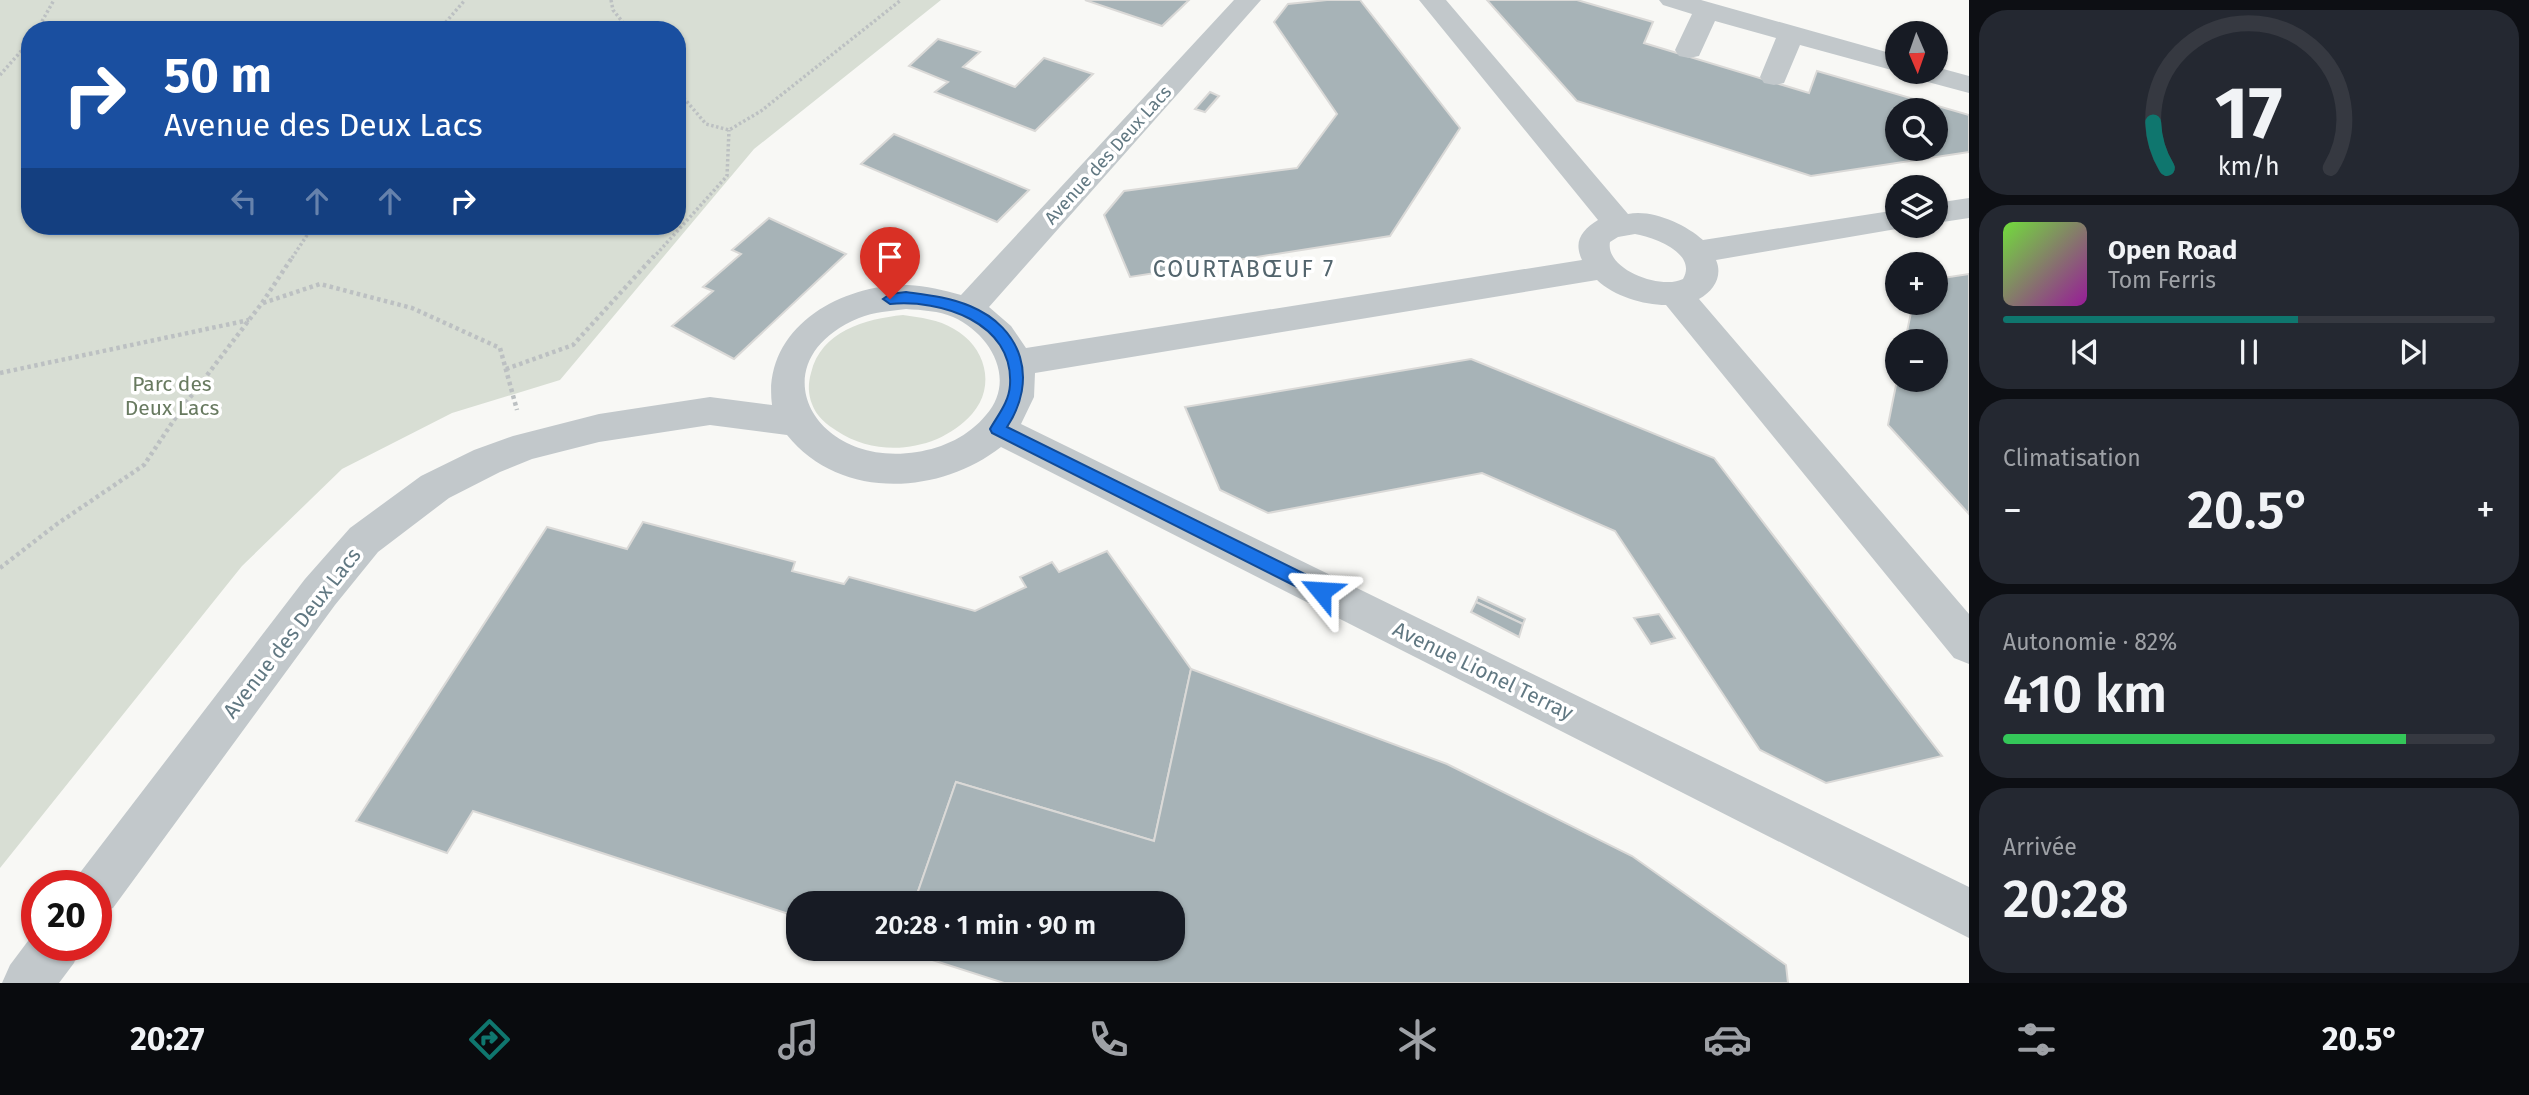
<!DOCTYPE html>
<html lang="fr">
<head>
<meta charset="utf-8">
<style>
  body { margin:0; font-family:"Fira Sans",sans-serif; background:#242831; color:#f1f3f6; height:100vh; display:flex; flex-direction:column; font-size:26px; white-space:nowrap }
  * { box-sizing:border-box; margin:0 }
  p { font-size:23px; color:#9ea1a6 }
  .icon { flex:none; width:38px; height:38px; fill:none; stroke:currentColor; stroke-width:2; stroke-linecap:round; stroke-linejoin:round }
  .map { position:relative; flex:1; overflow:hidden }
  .details { display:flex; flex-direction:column; gap:10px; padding:10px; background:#0d0f14; width:560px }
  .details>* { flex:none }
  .hud { position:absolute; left:21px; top:21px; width:665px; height:214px; border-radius:28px; box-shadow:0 2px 5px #0004; background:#1a4fa0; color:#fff; overflow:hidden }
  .needle { width:46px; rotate:178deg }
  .controls { position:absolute; left:1885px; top:21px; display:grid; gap:14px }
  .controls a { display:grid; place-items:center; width:63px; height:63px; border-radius:50%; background:#171b24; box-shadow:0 2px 5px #0004; font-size:35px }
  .speed { position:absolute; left:21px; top:870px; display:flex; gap:14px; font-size:35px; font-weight:700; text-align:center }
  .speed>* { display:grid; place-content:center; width:91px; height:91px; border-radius:50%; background:#171b24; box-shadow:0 2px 5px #0004; line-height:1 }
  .speed .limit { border:10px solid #d22; background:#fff; color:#111 }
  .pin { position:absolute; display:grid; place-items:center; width:60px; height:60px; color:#fff; margin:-72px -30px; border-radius:50% 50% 50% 0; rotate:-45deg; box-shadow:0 0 7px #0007 }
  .pin .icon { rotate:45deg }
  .me { position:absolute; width:77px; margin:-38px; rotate:297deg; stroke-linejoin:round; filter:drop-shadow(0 0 5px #0008) }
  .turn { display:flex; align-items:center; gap:24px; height:147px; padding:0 28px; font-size:32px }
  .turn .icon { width:91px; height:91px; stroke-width:2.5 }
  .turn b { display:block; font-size:49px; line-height:60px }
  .lanes { display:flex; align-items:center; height:66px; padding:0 28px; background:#0003; justify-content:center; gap:35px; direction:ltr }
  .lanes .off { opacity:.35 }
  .big { font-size:52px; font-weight:600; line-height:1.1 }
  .details .card { flex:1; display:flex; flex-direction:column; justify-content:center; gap:10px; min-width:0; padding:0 24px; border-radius:28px; background:#242831 }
  .details .dial { align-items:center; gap:0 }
  .dial svg { height:182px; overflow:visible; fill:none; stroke:#363941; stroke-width:7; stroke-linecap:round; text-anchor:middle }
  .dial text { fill:#f1f3f6; stroke:none }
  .song { display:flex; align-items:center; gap:21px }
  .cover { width:84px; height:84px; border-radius:10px; background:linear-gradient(135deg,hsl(100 70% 55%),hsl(300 70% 35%)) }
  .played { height:7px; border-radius:4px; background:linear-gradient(90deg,#0f766e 60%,#363941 60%) }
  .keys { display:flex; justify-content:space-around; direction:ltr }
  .heat { display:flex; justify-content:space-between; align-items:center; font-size:38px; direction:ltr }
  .charge { height:10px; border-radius:5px; background:linear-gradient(90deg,#34c759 82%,#363941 0) }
  .trip { position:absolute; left:786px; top:891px; width:399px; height:70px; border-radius:28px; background:#171b24; box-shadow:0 2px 5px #0004; font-weight:600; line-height:70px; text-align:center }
  .dock { display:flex; height:112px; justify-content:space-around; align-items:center; background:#090b0e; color:#9ea1a6 }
  .dock .icon { width:49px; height:49px }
  .dock .active { color:#0f766e }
  .dock b { font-size:32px; color:#f1f3f6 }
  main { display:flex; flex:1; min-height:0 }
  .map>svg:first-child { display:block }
  .green { fill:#d8ded4; fill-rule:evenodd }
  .building { fill:#a7b3b7; stroke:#dad9d7; stroke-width:2; fill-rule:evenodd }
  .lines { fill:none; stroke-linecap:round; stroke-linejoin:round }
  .path-far1 { stroke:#bcc0c2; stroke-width:3.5; stroke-dasharray:2.5 2.5; stroke-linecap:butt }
  .path { stroke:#bcc0c2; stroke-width:4.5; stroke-dasharray:3.5 3.5; stroke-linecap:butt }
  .minor { fill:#c2c8cb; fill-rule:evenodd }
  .route { fill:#1a73e8; stroke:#114b97; stroke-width:2 }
  .labels { text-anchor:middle; stroke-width:7; stroke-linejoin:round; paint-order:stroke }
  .far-street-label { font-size:18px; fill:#617882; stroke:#fff }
  .park-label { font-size:21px; fill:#687a60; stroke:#fff }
  .street-label { font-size:21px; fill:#617882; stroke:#fff }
  .neighbourhood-label { font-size:23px; letter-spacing:2px; fill:#53656d; stroke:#fff }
</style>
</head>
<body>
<main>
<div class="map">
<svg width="1969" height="983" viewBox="0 0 1969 983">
  <rect width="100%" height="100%" fill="#f8f8f5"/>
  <g class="green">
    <path d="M0,0H941L754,149L560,380L452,413L342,469L242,566L0,868ZM30,30H677V226H30Z"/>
    <path d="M903,315C921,318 938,319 954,329C985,346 997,386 972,414C939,451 879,459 837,431C827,425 816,416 812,404C808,394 808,383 811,373C821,331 865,319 903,315Z"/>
  </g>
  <g class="building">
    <polygon points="1085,0 1189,0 1162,26"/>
    <polygon points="1327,0 1360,0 1460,128 1390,236 1130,277 1104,215 1124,191 1297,168 1337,114 1274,22 1288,4"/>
    <path d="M1487,0H1577L1653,22L1644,43L1809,93L1817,71L1969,115V152L1811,176L1577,101ZM1897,110H1936V149H1897Z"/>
    <polygon points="938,39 980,52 963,67 1015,87 1044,58 1093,74 1035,131 935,92 948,82 909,66"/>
    <polygon points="1210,92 1219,96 1205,112 1195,109"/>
    <polygon points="894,134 1029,190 997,222 861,164"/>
    <polygon points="769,218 846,254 734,359 672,326 713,291 703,287 741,254 732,250"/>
    <polygon points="1969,274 1969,514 1888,425 1897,380 1936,380 1936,341 1905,341 1913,303 1936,303 1936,279"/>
    <polygon points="1471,359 1714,458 1942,756 1826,783 1760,750 1615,531 1482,473 1268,513 1220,490 1185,407"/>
    <polygon points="643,522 795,562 792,571 844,584 849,577 975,611 1026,587 1020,577 1052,562 1059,572 1107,551 1191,669 1154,841 956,782 914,903 798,903 798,917 473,811 447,853 356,821 547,527 627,549"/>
    <polygon points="1478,597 1525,619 1523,624 1476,602"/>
    <polygon points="1476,602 1523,624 1519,637 1471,612"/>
    <polygon points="1659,614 1675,638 1651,644 1634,618"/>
    <polygon points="1191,669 1447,764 1632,856 1786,965 1788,983 1004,983 898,949 1172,948 1172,903 914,903 956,782 1154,841"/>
  </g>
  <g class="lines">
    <g class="path-far1">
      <polyline points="611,0 613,10 629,30"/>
      <polyline points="37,30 54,0"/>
      <polyline points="439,30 465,0"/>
      <polyline points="0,75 30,41"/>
      <polyline points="677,90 706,124 729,130 761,111 901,0"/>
      <polyline points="292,258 313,226"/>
      <polyline points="653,258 727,176 729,130"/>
    </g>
    <g class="path">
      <polyline points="263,303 320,284 412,308 500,348 517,410"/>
      <polyline points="506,369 573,345 654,256"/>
      <polyline points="0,373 249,320"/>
      <polyline points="0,568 57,524 144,465 182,408 262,303 293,256"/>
    </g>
    <g class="minor">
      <path d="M1234,0H1261L989,307L1011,326L1026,348L1582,260C1573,241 1582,230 1598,220L1419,0H1446L1628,214C1652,209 1685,224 1703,240L1897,210V226L1908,227L1716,260C1723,276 1714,291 1699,299L1969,614V664L1954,658L1666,305C1643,305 1614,296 1597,280L1035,373L1034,397L1021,424L1969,887V938L1001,447C938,496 839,500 787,435L710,425L599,442L532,459L500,472L449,498L378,552L335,605L113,908L96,915V886H74L79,874L305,579L350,528L421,476L474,450L513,436L599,414L710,397L772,405C762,329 839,284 908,285C926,286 944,290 961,295ZM1635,234C1653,237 1698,253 1683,279C1662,290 1605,270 1610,242L1618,237ZM906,309C922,310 939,311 953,317C991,334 1017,380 986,415C969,436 943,448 917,452C813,469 756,361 859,318C874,312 890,311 906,309Z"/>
      <polygon points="1659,0 1701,0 1897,55 1899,72 1800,45 1784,83 1774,85 1764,83 1760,77 1776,38 1715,21 1699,56 1689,58 1679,56 1675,50 1692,14 1663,5"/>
      <polygon points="1936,67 1969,76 1969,93 1913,78 1909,72 1936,72"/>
      <polygon points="1969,198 1969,218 1936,223 1936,203"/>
      <polygon points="37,929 37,945 81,945 74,963 59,983 2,983 10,965"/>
    </g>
  </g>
  <path class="route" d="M906,292C928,295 949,297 970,306C1023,328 1038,380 1007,427L1327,585L1330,591L1327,596L1321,598L1315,596L992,433L990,429C998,415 1009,402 1010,385C1014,322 940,299 890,304L883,299L890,294Z"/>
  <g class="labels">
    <g class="far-street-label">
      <text transform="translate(1108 155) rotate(-48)" y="6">Avenue des Deux Lacs</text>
    </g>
    <g class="park-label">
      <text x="172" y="391">Parc des<tspan x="172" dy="24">Deux Lacs</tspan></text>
    </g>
    <g class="street-label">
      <text transform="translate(292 633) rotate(-52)" y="7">Avenue des Deux Lacs</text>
      <text transform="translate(1483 671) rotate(26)" y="7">Avenue Lionel Terray</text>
    </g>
    <g class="neighbourhood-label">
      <text x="1244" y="277">COURTABŒUF 7</text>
    </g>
  </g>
</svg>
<div class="controls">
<a><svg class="needle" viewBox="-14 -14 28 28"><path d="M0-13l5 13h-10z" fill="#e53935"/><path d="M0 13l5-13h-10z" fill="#9ea1a6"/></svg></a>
<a><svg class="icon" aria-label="search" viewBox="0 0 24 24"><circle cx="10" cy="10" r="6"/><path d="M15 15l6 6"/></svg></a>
<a><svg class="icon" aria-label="layers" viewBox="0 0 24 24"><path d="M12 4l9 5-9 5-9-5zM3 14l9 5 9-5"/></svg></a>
<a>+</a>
<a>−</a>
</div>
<div class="speed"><div class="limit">20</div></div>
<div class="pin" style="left:890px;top:299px;background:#d93025"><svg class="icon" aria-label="arrive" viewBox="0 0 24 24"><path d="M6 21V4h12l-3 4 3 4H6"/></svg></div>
<svg class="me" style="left:1321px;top:591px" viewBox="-20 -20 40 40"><path d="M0-17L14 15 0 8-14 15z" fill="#1a73e8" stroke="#fff" stroke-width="4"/></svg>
<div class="trip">20:28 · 1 min · 90 m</div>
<div class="hud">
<div class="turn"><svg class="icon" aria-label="right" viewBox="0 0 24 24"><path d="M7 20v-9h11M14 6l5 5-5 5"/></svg><div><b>50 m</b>Avenue des Deux Lacs</div></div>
<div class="lanes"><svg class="icon off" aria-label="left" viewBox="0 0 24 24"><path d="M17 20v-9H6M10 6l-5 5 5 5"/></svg><svg class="icon off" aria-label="ahead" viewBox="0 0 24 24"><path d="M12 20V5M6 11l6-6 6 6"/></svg><svg class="icon off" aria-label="ahead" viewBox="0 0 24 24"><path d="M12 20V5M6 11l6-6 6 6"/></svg><svg class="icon" aria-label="right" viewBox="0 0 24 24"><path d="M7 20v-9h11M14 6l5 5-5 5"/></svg></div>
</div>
</div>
<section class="details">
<div class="card dial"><svg viewBox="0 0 100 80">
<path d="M14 69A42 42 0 1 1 86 69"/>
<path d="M14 69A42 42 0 0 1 8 49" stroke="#0f766e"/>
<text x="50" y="56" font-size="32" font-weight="700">17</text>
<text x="50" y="72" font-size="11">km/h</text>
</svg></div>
<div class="card">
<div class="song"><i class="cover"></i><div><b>Open Road</b><p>Tom Ferris</p></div></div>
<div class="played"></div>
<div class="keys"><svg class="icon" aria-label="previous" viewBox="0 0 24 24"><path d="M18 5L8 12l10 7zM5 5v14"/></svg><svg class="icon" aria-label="pause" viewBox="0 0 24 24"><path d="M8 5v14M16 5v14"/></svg><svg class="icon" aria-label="next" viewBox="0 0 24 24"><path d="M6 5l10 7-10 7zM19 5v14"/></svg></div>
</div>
<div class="card"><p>Climatisation</p>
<div class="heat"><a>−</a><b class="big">20.5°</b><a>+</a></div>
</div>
<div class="card"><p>Autonomie · 82%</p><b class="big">410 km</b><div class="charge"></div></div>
<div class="card"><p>Arrivée</p><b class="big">20:28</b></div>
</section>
</main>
<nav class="dock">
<b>20:27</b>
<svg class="icon active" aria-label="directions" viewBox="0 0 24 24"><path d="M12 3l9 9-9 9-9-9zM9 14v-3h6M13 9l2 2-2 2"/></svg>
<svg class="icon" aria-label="music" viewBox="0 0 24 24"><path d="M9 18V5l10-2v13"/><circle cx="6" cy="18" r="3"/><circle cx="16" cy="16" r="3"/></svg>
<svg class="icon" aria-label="phone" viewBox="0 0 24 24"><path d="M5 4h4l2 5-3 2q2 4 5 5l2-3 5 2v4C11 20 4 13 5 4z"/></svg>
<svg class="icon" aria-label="climate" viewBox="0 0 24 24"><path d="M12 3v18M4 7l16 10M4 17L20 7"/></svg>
<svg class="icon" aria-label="car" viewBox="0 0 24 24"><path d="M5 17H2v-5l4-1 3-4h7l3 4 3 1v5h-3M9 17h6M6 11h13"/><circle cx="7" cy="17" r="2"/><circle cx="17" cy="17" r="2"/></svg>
<svg class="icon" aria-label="filters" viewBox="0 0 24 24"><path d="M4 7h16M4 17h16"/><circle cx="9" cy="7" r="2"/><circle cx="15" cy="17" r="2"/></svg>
<b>20.5°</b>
</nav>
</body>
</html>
